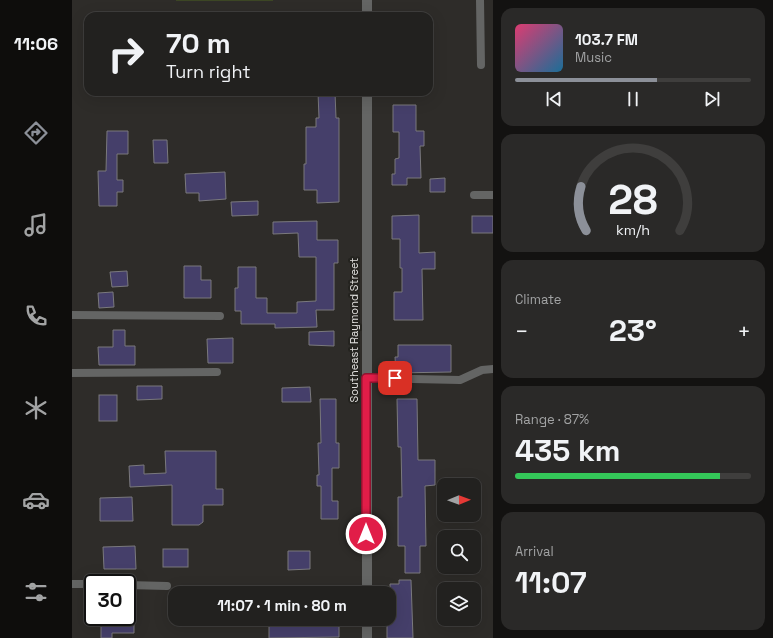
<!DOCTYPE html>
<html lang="en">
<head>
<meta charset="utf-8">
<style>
  body { margin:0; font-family:"Space Grotesk",sans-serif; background:#2a2928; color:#f1f3f6; height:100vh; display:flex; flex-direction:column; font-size:15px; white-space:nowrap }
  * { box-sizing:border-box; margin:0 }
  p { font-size:13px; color:#a2a3a4 }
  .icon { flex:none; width:22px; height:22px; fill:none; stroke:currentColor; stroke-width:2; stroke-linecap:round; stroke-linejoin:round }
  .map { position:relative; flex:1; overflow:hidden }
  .panel { display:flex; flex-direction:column; gap:8px; padding:8px; background:#131211; width:280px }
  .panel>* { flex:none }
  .guide { position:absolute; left:12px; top:12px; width:349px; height:84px; border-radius:12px; box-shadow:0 4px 16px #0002,0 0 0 1px #3f3e3d; background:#22211f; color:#f1f3f6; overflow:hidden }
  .needle { width:26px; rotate:89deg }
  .buttons { position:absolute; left:365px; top:478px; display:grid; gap:8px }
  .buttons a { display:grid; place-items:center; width:44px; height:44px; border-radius:8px; background:#22211f; box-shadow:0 4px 16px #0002,0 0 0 1px #3f3e3d; font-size:20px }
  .speed { position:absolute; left:12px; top:574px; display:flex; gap:8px; font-size:20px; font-weight:700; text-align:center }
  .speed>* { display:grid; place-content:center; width:52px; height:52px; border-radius:50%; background:#22211f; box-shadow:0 4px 16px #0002,0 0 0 1px #3f3e3d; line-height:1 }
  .speed .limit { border:2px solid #111; border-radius:6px; background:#fff; color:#111 }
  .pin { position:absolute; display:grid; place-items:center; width:34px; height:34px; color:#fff; margin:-17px; border-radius:8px; box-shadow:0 2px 6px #0006 }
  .me { position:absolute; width:44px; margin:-22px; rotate:0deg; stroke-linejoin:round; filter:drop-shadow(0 0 3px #0008) }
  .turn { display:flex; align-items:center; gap:14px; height:84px; padding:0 16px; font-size:18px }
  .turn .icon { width:52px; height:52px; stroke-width:2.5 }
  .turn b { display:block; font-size:28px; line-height:34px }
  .big { font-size:30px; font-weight:700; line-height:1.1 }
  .panel .tile { flex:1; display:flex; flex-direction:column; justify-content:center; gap:6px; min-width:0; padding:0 14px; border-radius:12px; background:#2a2928 }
  .panel .dial { align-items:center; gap:0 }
  .dial svg { height:104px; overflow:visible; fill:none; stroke:#3f3e3d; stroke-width:7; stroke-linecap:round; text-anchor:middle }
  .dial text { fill:#f1f3f6; stroke:none }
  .song { display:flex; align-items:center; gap:12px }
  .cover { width:48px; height:48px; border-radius:6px; background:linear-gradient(135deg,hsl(340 70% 55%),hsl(200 70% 35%)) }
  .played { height:4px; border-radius:2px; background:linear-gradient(90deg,#8c9099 60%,#3f3e3d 60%) }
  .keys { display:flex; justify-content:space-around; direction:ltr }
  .heat { display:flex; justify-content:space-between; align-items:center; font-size:22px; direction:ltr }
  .charge { height:6px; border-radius:3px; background:linear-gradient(90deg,#34c759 87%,#3f3e3d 0) }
  .trip { position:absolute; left:96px; top:586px; width:228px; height:40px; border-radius:12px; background:#22211f; box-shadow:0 4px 16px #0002,0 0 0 1px #3f3e3d; font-weight:700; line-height:40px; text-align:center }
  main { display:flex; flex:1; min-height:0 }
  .dock { display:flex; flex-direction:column; width:72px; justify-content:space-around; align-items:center; background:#0e0d0c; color:#a2a3a4 }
  .dock .icon { width:28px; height:28px }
  .dock .on { color:#8c9099 }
  .dock b { font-size:18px; color:#f1f3f6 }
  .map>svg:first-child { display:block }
  .grass { fill:url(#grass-dots) }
  .building { fill:#453f6a; stroke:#7a797d }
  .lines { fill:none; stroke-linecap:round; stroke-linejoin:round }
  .lane { stroke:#646564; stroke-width:8 }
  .street { stroke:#646564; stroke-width:10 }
  .route-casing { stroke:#92132f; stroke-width:10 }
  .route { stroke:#e11d48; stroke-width:7 }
  .labels { text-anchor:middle; stroke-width:4; stroke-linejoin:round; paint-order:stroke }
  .street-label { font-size:11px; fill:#e0dfdd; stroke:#24231f }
</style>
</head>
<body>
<main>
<nav class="dock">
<b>11:06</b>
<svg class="icon on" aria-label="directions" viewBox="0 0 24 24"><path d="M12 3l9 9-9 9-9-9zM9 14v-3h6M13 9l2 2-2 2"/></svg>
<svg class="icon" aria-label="music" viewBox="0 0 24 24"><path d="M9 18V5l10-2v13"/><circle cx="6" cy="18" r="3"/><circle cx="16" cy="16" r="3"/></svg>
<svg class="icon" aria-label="phone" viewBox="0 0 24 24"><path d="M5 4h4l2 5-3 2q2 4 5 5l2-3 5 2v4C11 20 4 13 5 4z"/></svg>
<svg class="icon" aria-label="climate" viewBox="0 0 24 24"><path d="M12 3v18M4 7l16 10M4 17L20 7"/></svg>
<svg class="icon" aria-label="car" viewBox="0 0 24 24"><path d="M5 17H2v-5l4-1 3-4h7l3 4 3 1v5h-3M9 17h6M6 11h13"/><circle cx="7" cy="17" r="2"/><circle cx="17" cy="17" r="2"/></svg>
<svg class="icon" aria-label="filters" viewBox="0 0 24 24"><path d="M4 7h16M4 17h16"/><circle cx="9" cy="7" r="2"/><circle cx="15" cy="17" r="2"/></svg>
</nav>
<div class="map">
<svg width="421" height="638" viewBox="0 0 421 638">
  <defs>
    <pattern id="grass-dots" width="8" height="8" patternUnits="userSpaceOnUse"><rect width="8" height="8" fill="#3c4624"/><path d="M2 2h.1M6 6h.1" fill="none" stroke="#586043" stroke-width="1.8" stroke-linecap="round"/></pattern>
  </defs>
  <rect width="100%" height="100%" fill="#2e2c29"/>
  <rect class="grass" x="104" y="0" width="97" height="1"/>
  <g class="building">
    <polygon points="246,92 263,92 264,118 267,118 267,202 245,203 245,190 232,190 232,164 234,164 234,127 244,127 244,118 247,118"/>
    <polygon points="321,105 344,105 344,131 352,131 352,146 348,146 349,178 335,178 335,185 320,185 320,174 323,174 323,159 327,158 327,132 321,132"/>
    <polygon points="35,131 56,131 56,154 45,154 45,180 51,180 51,192 45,192 45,206 27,206 26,171 34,171"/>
    <polygon points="81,140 95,140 96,163 82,163"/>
    <polygon points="153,172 154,199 127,201 127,193 114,193 113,174"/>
    <polygon points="373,178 373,192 358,192 358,179"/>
    <polygon points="186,201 186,215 160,216 159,202"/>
    <polygon points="347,215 347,253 363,252 363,269 350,269 351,320 322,320 322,292 330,292 330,268 328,268 328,239 320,239 320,216"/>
    <rect x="400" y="216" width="21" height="17"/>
    <polygon points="245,221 245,240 266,240 266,263 262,263 262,310 244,310 245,327 203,328 203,324 169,324 169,311 163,311 163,288 166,288 166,267 184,267 184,298 195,298 195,313 225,313 225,302 244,301 244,257 227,257 226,233 201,234 201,222"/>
    <polygon points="112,266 129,266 129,280 139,280 139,298 112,298"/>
    <polygon points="55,271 56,286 40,287 38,272"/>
    <polygon points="41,292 42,307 27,308 26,293"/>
    <polygon points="41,330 53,330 53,346 63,346 63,365 27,365 26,347 41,347"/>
    <polygon points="262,331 262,346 237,345 237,332"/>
    <polygon points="161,338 161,363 136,363 135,339"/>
    <polygon points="326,345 379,345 379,372 324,373 323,357 326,357"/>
    <polygon points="65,386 90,386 90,399 65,400"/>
    <polygon points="238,387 239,402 210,402 210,388"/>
    <rect x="27" y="395" width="18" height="26"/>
    <polygon points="248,399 264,399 264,443 267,443 267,468 260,468 260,501 266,501 266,519 249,519 249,486 245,486 245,475 247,475 246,443 249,443"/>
    <polygon points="325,399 345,399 346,460 363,460 363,485 353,486 354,546 348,546 348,573 333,573 333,546 326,546 326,497 330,497 329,447 326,447"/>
    <polygon points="93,451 144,451 144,489 151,489 151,505 131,505 131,522 127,525 100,525 100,485 58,487 57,466 72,465 72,474 94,473"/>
    <polygon points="60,497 61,521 28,521 28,498"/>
    <polygon points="63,546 64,569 32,569 31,547"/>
    <rect x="91" y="549" width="25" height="18"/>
    <polygon points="216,551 238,551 238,569 216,570"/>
    <polygon points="327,580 339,580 341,638 315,638 315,624 319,624 318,584 327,584"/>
    <polygon points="29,617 62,617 62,633 40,633 40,638 29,638"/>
    <polygon points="240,619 267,619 267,637 197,638 197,621 240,621"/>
  </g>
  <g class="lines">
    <g class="lane">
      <polyline points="408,0 409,65"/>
      <polyline points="402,195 421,195"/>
      <polyline points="0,315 148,316"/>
      <polyline points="0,373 145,372"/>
      <polyline points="294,378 388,380 410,370 421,369"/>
      <polyline points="0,584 21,584"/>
      <polyline points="55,585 95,586"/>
    </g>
    <g class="street">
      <polyline points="295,16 295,0"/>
      <polyline points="295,92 295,593"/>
      <polyline points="295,619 295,638"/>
    </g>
  </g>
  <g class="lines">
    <defs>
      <polyline id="route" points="294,534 294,378 323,378"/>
    </defs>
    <use href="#route" class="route-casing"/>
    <use href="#route" class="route"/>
  </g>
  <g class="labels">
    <g class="street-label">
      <text transform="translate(282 330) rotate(-90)" y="4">Southeast Raymond Street</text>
    </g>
  </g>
</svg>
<div class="buttons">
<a><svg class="needle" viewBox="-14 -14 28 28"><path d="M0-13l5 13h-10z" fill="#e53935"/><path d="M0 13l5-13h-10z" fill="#a2a3a4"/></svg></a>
<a><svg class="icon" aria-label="search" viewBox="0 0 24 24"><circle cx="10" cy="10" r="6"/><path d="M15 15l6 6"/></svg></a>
<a><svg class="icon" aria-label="layers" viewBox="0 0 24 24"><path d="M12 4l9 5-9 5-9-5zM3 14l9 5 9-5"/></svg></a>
</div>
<div class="speed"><div class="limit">30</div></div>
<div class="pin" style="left:323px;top:378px;background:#d93025"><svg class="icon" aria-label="arrive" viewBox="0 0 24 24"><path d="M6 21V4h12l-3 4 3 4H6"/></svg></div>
<svg class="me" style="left:294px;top:534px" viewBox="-20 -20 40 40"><circle r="17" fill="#e11d48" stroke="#fff" stroke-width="3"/><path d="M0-11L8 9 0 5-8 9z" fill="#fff"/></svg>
<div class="trip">11:07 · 1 min · 80 m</div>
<div class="guide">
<div class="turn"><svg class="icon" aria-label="right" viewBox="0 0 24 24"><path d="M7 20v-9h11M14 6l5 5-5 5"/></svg><div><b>70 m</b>Turn right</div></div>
</div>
</div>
<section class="panel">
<div class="tile">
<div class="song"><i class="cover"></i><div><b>103.7 FM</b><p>Music</p></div></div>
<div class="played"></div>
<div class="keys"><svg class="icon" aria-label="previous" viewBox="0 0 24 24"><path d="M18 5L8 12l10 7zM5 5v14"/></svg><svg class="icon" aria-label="pause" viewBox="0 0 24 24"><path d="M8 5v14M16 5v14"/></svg><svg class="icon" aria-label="next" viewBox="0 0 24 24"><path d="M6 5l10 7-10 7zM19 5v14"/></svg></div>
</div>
<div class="tile dial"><svg viewBox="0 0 100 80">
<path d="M14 69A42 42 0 1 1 86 69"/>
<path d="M14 69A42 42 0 0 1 10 35" stroke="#8c9099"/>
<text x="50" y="56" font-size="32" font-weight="700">28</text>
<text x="50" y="72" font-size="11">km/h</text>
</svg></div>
<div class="tile"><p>Climate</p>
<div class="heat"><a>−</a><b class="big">23°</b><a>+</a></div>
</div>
<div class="tile"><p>Range · 87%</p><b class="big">435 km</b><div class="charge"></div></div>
<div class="tile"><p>Arrival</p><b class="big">11:07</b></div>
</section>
</main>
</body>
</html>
